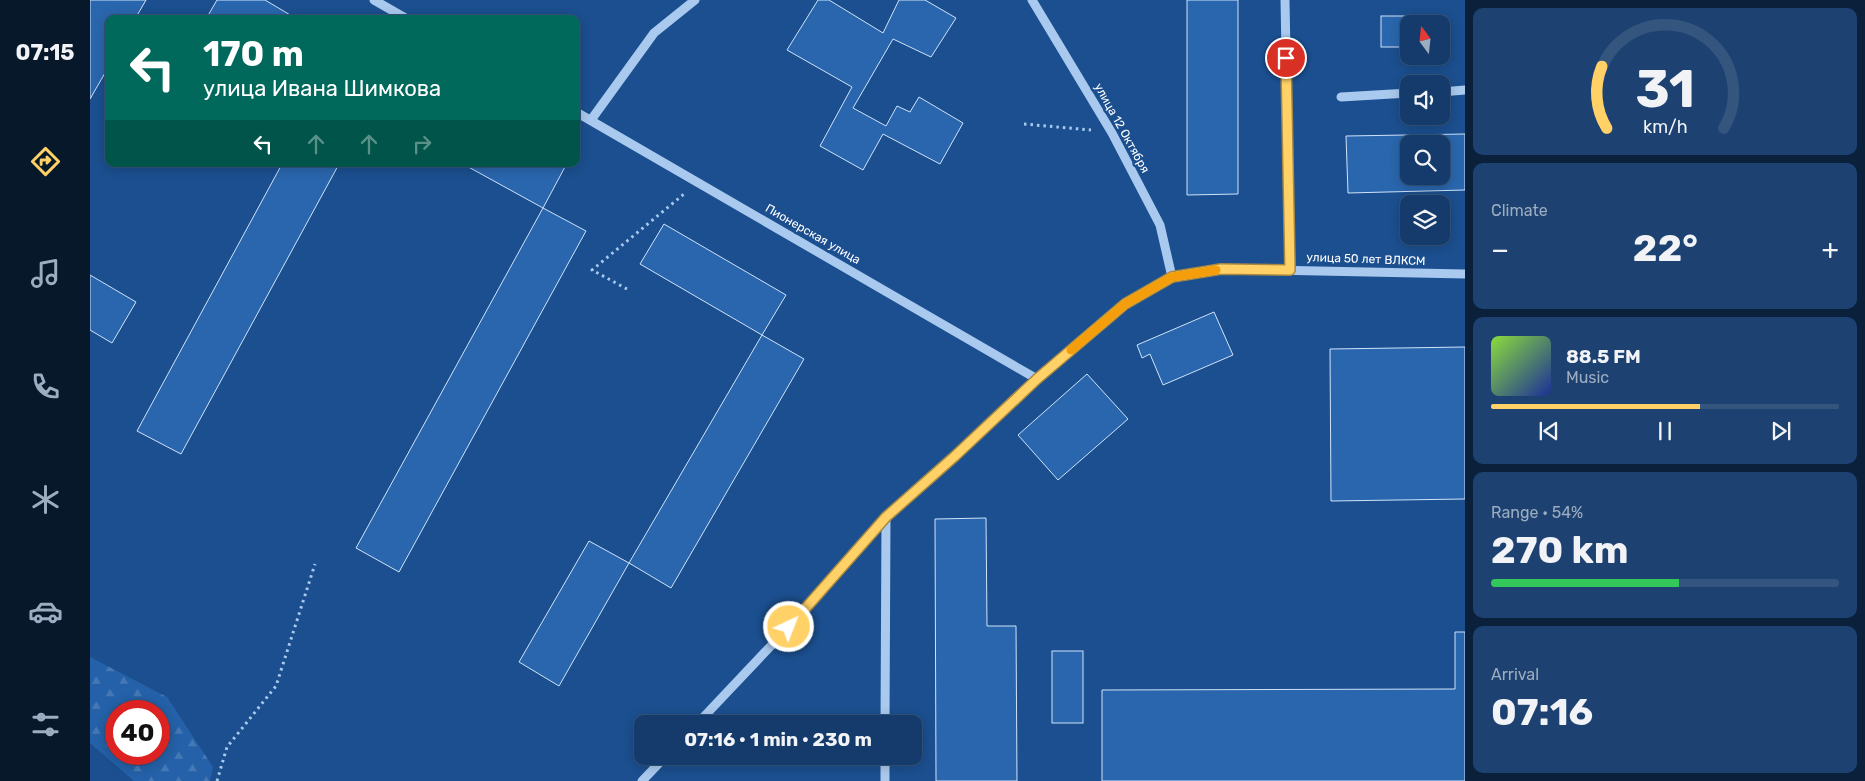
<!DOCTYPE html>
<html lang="en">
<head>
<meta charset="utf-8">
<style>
  body { margin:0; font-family:Rubik,sans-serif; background:#1d4271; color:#f1f3f6; height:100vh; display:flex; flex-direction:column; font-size:19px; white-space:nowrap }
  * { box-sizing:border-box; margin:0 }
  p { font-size:16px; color:#9dadc1 }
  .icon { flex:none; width:28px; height:28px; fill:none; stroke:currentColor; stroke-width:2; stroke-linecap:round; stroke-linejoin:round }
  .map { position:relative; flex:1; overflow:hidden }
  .details { display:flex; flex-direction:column; gap:8px; padding:8px; background:#0b203b; width:400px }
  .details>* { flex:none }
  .guide { position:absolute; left:15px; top:15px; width:475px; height:152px; border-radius:10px; box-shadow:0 2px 12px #0003,0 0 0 1px #33557e; background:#00695c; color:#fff; overflow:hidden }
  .needle { width:32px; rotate:345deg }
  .controls { position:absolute; left:1310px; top:15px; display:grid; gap:10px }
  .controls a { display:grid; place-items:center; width:50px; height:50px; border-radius:10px; background:#143b6b; box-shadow:0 2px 12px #0003,0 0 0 1px #33557e; font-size:25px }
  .speed { position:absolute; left:15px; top:700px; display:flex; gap:10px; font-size:25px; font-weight:700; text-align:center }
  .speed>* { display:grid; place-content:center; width:65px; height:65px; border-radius:50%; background:#143b6b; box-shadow:0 2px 12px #0003,0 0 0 1px #33557e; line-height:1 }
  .speed .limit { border:8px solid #d22; background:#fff; color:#111 }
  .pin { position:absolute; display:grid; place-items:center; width:42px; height:42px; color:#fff; margin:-21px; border:2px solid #fff; border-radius:50%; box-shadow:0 1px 5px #0007 }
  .me { position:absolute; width:55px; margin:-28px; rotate:43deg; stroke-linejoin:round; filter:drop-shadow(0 0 4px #0008) }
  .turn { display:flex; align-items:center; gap:18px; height:105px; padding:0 15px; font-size:22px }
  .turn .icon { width:65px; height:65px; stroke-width:2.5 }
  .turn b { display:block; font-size:35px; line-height:42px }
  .lanes { display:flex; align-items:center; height:48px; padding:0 15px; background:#0003; justify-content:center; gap:25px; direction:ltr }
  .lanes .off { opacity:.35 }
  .big { font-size:38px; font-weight:700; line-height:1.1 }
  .details .widget { flex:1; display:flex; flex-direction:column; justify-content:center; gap:8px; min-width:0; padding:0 18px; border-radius:10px; background:#1d4271 }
  .details .dial { align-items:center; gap:0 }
  .dial svg { height:130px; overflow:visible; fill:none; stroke:#33557e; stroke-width:7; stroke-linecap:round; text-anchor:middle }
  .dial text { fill:#f1f3f6; stroke:none }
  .song { display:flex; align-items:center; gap:15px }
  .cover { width:60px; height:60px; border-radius:8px; background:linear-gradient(135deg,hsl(90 70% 55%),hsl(230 70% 35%)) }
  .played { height:5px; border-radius:2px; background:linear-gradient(90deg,#ffd166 60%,#33557e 60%) }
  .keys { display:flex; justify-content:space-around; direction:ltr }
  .heat { display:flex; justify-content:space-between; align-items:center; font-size:28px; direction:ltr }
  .charge { height:8px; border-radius:4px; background:linear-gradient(90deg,#34c759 54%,#33557e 0) }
  .trip { position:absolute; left:544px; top:715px; width:288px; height:50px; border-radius:10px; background:#143b6b; box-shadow:0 2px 12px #0003,0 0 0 1px #33557e; font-weight:700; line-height:50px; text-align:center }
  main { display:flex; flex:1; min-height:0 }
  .tabs { display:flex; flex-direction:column; width:90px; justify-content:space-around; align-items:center; background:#08182b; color:#9dadc1 }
  .tabs .icon { width:35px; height:35px }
  .tabs .current { color:#ffd166 }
  .tabs b { font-size:22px; color:#f1f3f6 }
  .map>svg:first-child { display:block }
  .forest { fill:url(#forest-firs); fill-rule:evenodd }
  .building { fill:#2a66ad; stroke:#cfe3fa; fill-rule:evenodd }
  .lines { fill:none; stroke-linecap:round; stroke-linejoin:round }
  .path { stroke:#a9c9ee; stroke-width:3; stroke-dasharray:2.5 4; stroke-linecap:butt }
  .minor { stroke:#a9c9ee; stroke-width:9 }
  .route-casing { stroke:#a68842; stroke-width:12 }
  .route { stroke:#ffd166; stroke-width:9 }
  .slow { stroke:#f59e0b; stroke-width:9 }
  .labels { text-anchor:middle; stroke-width:5; stroke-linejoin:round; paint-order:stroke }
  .street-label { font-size:12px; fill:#fff; stroke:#1b4f8f }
</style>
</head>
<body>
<main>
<nav class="tabs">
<b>07:15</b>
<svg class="icon current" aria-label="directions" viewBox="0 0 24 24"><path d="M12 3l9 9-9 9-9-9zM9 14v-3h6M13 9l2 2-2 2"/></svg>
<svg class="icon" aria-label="music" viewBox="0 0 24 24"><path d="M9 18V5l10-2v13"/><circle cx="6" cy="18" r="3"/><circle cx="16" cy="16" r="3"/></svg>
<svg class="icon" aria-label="phone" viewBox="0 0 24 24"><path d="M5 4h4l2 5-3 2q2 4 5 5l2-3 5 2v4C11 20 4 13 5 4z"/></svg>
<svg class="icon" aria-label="climate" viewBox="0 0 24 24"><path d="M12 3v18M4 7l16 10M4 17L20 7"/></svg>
<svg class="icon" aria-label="car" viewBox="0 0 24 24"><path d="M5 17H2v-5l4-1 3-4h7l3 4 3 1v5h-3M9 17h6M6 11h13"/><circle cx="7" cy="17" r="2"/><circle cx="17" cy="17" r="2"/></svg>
<svg class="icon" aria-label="filters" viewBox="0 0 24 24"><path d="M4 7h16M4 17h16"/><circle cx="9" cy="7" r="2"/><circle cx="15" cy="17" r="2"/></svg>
</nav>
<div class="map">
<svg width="1375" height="781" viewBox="0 0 1375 781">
  <defs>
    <pattern id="forest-firs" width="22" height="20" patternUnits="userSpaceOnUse" patternTransform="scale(1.25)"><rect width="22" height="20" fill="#2461a8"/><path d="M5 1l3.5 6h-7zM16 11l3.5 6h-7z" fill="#4579b5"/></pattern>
  </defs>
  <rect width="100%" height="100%" fill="#1b4f8f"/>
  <path class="forest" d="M0,657L77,697L123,767L120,781H44L0,743ZM26,711H69V754H26Z"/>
  <g class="building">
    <polygon points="0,0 56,0 45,19 19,19 19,66 0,99"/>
    <polygon points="127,0 175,0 207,19 116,19"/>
    <polygon points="728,0 739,0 793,33 809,0 835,0 866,18 841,57 803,39 763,108 796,126 807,106 820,112 829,97 873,123 850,164 793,134 773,170 730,146 762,87 697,50"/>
    <polygon points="1097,0 1148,0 1148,194 1097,195"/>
    <rect x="1291" y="16" width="24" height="31"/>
    <path d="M1375,134V190L1258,193L1256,136ZM1319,144H1351V176H1319Z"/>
    <polygon points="192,164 249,164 91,454 47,431"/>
    <polygon points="373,164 473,164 476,165 453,208"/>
    <polygon points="453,208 496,231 309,572 266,548"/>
    <polygon points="574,224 696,295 672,335 550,264"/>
    <polygon points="0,275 46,302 22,343 0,330"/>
    <polygon points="1124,312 1143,355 1073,385 1060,354 1052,358 1047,345"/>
    <polygon points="672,335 714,359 581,588 539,563"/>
    <polygon points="1375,347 1375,499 1241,501 1240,349"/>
    <polygon points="997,374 1038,419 968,480 928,435"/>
    <polygon points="896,518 897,626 926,626 927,781 846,781 845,519"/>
    <polygon points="499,541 539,563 469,686 429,662"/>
    <polygon points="1365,632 1375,632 1375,781 1012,781 1012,690 1365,689"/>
    <rect x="962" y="651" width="31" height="72"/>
  </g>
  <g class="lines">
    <g class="path">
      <polyline points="934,124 1001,130"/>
      <polyline points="315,164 316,164"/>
      <polyline points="537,289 502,270 594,194"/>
      <polyline points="127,781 137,747 186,686 225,564"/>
    </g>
    <g class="minor">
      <polyline points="284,0 317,19"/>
      <polyline points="942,0 1022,133 1070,225 1082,277"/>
      <polyline points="1195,0 1200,269"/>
      <polyline points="1351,92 1375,90"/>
      <polyline points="1251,97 1319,93"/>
      <polyline points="486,112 947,379"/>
      <polyline points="501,120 564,33 605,0"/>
      <polyline points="607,724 712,613 796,517 865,456 947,379 1035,304 1082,277 1131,269 1375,274"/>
      <polyline points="795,724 796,517"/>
      <polyline points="552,781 576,756"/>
      <polyline points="795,781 795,756"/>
    </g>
  </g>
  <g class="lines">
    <defs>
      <polyline id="route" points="699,627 796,517 865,456 947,379 1035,304 1082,277 1131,269 1200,270 1196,58"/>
    </defs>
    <use href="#route" class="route-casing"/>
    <use href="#route" class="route"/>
    <polyline class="slow" points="981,350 1035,304 1082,277 1126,270"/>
  </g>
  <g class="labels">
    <g class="street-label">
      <text transform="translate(1032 128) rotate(61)" y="4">улица 12 Октября</text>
      <text transform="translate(723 234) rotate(30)" y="4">Пионерская улица</text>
      <text transform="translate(1276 259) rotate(2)" y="4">улица 50 лет ВЛКСМ</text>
    </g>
  </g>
</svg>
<div class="controls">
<a><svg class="needle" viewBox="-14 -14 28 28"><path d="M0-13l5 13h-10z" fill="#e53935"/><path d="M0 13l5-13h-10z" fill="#9dadc1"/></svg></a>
<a><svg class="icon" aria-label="sound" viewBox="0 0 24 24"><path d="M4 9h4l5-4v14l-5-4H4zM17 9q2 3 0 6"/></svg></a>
<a><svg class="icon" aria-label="search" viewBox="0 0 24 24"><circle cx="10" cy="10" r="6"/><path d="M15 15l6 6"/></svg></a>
<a><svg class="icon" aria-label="layers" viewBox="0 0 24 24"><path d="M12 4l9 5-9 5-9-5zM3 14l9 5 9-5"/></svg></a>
</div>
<div class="speed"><div class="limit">40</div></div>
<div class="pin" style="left:1196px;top:58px;background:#d93025"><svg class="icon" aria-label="arrive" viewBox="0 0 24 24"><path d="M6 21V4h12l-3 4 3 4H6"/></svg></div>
<svg class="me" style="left:699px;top:627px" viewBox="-20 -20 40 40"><circle r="17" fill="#ffd166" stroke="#fff" stroke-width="3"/><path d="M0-11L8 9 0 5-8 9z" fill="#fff"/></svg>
<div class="trip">07:16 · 1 min · 230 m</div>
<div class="guide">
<div class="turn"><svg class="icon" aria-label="left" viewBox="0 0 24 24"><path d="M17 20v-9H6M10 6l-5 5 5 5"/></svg><div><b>170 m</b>улица Ивана Шимкова</div></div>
<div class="lanes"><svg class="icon" aria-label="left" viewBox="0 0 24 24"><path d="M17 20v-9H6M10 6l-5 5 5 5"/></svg><svg class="icon off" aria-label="ahead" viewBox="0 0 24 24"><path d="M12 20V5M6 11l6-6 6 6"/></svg><svg class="icon off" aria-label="ahead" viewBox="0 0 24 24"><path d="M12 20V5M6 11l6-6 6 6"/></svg><svg class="icon off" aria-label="right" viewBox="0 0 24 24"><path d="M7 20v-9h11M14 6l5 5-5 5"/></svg></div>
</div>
</div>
<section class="details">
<div class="widget dial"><svg viewBox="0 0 100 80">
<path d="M14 69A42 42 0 1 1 86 69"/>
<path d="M14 69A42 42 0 0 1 11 31" stroke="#ffd166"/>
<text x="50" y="56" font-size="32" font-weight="700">31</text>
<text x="50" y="72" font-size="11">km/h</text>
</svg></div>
<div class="widget"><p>Climate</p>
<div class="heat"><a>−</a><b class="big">22°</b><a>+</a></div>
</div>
<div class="widget">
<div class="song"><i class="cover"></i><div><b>88.5 FM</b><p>Music</p></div></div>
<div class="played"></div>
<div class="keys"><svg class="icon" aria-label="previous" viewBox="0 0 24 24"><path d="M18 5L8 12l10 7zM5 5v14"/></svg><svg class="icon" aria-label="pause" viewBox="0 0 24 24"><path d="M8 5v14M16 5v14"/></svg><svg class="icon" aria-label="next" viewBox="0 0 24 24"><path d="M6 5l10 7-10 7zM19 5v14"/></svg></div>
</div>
<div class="widget"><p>Range · 54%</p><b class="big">270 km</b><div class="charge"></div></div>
<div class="widget"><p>Arrival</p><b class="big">07:16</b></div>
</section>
</main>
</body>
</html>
